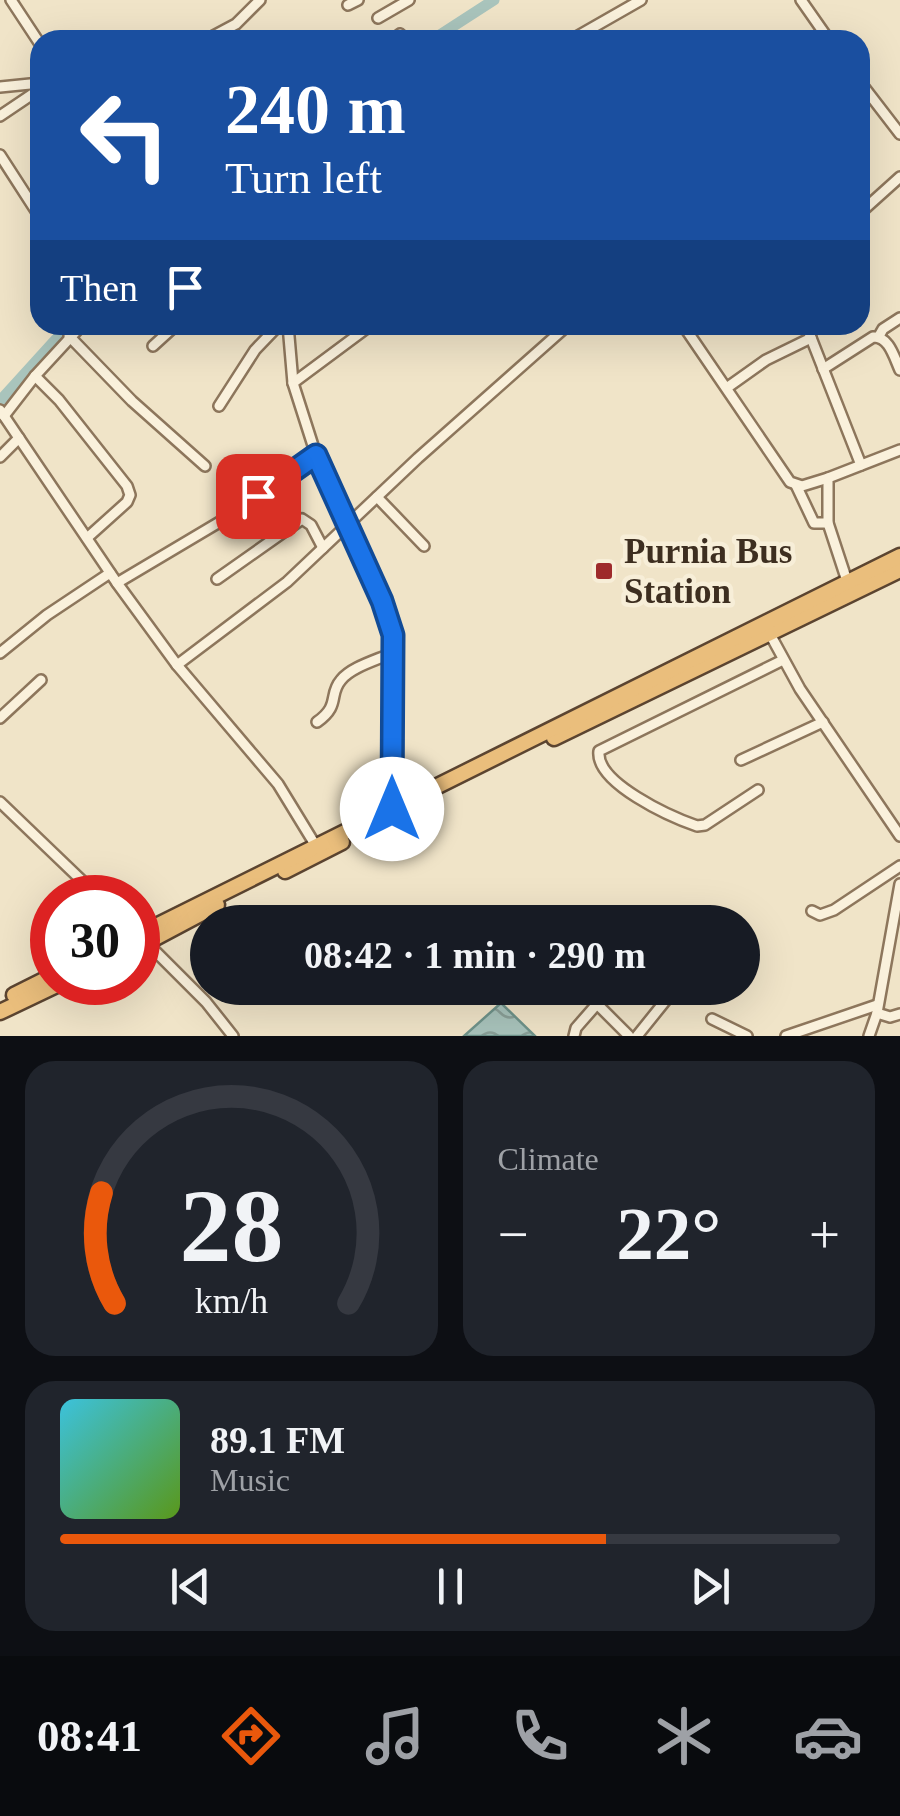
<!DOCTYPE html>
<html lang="en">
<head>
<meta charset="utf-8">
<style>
  body { margin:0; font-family:"Times New Roman",serif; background:#20242c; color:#f1f3f6; height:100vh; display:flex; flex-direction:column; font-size:38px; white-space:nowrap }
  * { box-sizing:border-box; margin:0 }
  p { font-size:32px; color:#9ea1a6 }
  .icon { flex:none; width:55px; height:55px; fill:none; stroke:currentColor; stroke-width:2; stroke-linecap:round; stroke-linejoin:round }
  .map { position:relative; height:1036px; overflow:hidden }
  .sheet { display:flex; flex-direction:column; gap:25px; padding:25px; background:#0d0f14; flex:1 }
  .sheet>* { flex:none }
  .top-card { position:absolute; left:30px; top:30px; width:840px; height:305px; border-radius:30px; box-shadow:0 10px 40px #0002; background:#1a4fa0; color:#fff; overflow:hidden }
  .speed { position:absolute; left:30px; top:875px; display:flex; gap:20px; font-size:50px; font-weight:700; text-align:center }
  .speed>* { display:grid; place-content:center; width:130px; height:130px; border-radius:50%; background:#171b24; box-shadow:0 10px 40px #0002; line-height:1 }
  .speed .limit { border:15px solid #d22; background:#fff; color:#111 }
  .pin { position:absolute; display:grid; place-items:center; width:85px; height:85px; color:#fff; margin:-42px; border-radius:20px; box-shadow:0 5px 15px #0006 }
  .me { position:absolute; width:110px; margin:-55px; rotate:0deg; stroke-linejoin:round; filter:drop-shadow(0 0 8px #0008) }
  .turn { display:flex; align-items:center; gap:35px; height:210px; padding:0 30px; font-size:45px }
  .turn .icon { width:130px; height:130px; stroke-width:2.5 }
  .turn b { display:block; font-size:70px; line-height:85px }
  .then { display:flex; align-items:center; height:95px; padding:0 30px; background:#0003; gap:20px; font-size:38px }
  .big { font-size:75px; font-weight:600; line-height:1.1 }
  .sheet .widget { flex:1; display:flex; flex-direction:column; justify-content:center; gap:15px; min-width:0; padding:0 35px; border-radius:30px; background:#20242c }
  .sheet .dial { align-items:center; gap:0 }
  .dial svg { height:260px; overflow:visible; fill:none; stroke:#363941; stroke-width:7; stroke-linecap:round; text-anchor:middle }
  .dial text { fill:#f1f3f6; stroke:none }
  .song { display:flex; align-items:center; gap:30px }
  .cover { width:120px; height:120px; border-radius:15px; background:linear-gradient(135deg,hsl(190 70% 55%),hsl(90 70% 35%)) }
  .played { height:10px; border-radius:5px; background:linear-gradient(90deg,#ea580c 70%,#363941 70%) }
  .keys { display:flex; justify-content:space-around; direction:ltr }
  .heat { display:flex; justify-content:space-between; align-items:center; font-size:55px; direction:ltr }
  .sheet .tiles { flex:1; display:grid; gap:25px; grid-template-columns:1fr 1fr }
  .widget:last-child { grid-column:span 2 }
  .trip { position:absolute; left:190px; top:905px; width:570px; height:100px; border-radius:50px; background:#171b24; box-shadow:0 10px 40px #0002; font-weight:600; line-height:100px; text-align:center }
  .dock { display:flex; height:160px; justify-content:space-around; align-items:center; background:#090b0e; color:#9ea1a6 }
  .dock .icon { width:70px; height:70px }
  .dock .on { color:#ea580c }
  .dock b { font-size:45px; color:#f1f3f6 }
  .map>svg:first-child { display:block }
  .water { fill:url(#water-waves); stroke:#6f938a; stroke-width:2.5 }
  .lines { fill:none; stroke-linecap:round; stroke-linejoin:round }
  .canal { stroke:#a9c4bc; stroke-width:11 }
  .minor-casing { stroke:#8d765c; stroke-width:14 }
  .trunk-casing { stroke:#5b4430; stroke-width:19 }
  .minor { stroke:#faf1dc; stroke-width:9 }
  .trunk { stroke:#eabe7c; stroke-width:14 }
  .route-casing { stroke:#114b97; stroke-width:25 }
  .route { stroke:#1a73e8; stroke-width:18 }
  .poi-dot { fill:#9e2a2b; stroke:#f7eed8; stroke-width:4 }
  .labels { text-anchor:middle; stroke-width:9; stroke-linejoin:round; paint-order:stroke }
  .poi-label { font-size:35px; font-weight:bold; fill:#3d2e20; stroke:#f7eed8; text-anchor:start }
</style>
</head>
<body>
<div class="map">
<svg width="900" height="1036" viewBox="0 0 900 1036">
  <defs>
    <pattern id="water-waves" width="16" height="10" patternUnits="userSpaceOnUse" patternTransform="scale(2.5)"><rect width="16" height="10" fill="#a9c4bc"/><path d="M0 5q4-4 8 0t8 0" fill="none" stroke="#8ba098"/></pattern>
  </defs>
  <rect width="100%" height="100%" fill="#f0e4c8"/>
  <polygon class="water" points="501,1003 535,1036 464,1036"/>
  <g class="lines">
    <g class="canal">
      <polyline points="432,40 494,0"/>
      <polyline points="0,401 69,325"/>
    </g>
    <defs>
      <g id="minor">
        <polyline points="11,0 40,44"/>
        <polyline points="801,0 829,40"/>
        <polyline points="348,5 358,0"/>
        <polyline points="378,18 409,0"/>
        <polyline points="206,40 236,24 260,0"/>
        <polyline points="392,40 400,34"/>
        <polyline points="571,40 641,0"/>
        <polyline points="860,82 900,134"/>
        <polyline points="0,87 40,83"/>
        <polyline points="0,116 40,89"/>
        <polyline points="0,155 40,217"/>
        <polyline points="860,213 900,177"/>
        <polyline points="288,325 293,383 316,455 382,601 393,635 392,818"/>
        <polyline points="683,325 790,482 802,486 828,478"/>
        <polyline points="806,325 861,465"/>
        <polyline points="69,336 132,401 205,466"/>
        <polyline points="879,336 883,329 900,318"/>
        <polyline points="153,346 176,325"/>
        <path d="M823,369L873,337C889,336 894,357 900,370"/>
        <polyline points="35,376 59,400 127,486 130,495 127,502 87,538"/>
        <polyline points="293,383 371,325"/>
        <polyline points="728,387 766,360 811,338"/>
        <polyline points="219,406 255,350 279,325"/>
        <polyline points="0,410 117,583 177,665 278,784 319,851"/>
        <polyline points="4,416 35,376 82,325"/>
        <polyline points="0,457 19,438"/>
        <polyline points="796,485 814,523 828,523"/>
        <polyline points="377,497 424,546"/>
        <polyline points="217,579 302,519 311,525 323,548"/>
        <polyline points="117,583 228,517 316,455"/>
        <polyline points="849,587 828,523 828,478 900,450"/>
        <polyline points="771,636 800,689 900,836"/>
        <polyline points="0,653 47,615 110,573"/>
        <polyline points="177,665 287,582 418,458 568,325"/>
        <polyline points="0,718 41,680"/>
        <path d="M317,722C341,705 328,695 341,680C351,667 377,660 392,653"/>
        <polyline points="741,760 823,722"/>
        <path d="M758,790L705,825L697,826C671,817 595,783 599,751L783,660"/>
        <polyline points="0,802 100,898"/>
        <polyline points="812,911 820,915 834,910 900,866"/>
        <polyline points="143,939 206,1002 233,1036"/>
        <polyline points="597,1004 629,1036"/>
        <polyline points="877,1013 890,1017 900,1014"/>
        <polyline points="712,1019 747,1036"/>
        <polyline points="574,1036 576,1028 611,988"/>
        <polyline points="637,1036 670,995"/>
        <polyline points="786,1036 877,1005"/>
        <polyline points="869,1036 877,1013 900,884"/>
      </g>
      <g id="trunk">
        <polyline points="554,738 900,570"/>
        <polyline points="285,871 342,842"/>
        <polyline points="138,935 900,556"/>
        <polyline points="138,947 217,905"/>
        <polyline points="14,995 52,976"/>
        <polyline points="0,1012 63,982"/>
      </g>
    </defs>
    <use href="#minor" class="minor-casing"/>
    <use href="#trunk" class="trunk-casing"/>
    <use href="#minor" class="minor"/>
    <use href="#trunk" class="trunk"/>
  </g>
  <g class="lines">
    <defs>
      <polyline id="route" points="258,496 316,455 382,601 393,635 392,809"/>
    </defs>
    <use href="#route" class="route-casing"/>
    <use href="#route" class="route"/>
  </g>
  <rect class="poi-dot" x="594" y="561" width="20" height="20" rx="5"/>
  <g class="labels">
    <g class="poi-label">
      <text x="624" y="563">Purnia Bus<tspan x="624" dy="40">Station</tspan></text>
    </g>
  </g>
</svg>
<div class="speed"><div class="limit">30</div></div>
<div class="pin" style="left:258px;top:496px;background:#d93025"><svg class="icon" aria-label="arrive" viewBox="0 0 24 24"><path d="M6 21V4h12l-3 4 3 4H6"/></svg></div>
<svg class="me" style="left:392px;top:809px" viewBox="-20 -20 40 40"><circle r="19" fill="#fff"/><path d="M0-13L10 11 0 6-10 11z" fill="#1a73e8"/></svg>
<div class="trip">08:42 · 1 min · 290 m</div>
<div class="top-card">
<div class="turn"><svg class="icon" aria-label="left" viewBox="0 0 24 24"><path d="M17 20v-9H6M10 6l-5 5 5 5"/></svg><div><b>240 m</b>Turn left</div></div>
<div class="then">Then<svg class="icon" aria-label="arrive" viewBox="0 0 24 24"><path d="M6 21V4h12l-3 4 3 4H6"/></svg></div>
</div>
</div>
<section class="sheet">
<div class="tiles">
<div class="widget dial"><svg viewBox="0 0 100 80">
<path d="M14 69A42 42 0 1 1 86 69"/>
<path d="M14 69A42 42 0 0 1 10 35" stroke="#ea580c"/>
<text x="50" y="56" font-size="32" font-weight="700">28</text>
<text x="50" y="72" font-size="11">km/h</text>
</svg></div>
<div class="widget"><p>Climate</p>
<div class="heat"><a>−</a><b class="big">22°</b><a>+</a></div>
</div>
<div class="widget">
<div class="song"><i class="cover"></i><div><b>89.1 FM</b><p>Music</p></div></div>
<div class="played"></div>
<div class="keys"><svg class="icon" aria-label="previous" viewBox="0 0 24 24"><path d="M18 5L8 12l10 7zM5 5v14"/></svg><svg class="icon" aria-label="pause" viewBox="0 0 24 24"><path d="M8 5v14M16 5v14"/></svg><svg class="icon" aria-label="next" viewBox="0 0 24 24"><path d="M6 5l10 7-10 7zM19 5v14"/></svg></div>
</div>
</div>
</section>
<nav class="dock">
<b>08:41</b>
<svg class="icon on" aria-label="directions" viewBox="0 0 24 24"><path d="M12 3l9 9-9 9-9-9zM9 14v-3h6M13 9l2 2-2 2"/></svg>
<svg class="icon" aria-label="music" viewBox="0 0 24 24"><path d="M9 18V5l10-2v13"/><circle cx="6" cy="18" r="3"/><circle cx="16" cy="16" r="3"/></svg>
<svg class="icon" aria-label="phone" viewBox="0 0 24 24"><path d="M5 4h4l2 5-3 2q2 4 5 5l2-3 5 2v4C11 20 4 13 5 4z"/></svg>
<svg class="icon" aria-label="climate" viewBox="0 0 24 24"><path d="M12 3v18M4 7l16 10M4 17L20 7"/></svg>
<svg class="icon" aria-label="car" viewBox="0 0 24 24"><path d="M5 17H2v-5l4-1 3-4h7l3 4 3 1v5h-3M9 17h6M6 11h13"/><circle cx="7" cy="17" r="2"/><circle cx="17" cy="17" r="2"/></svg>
</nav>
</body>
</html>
